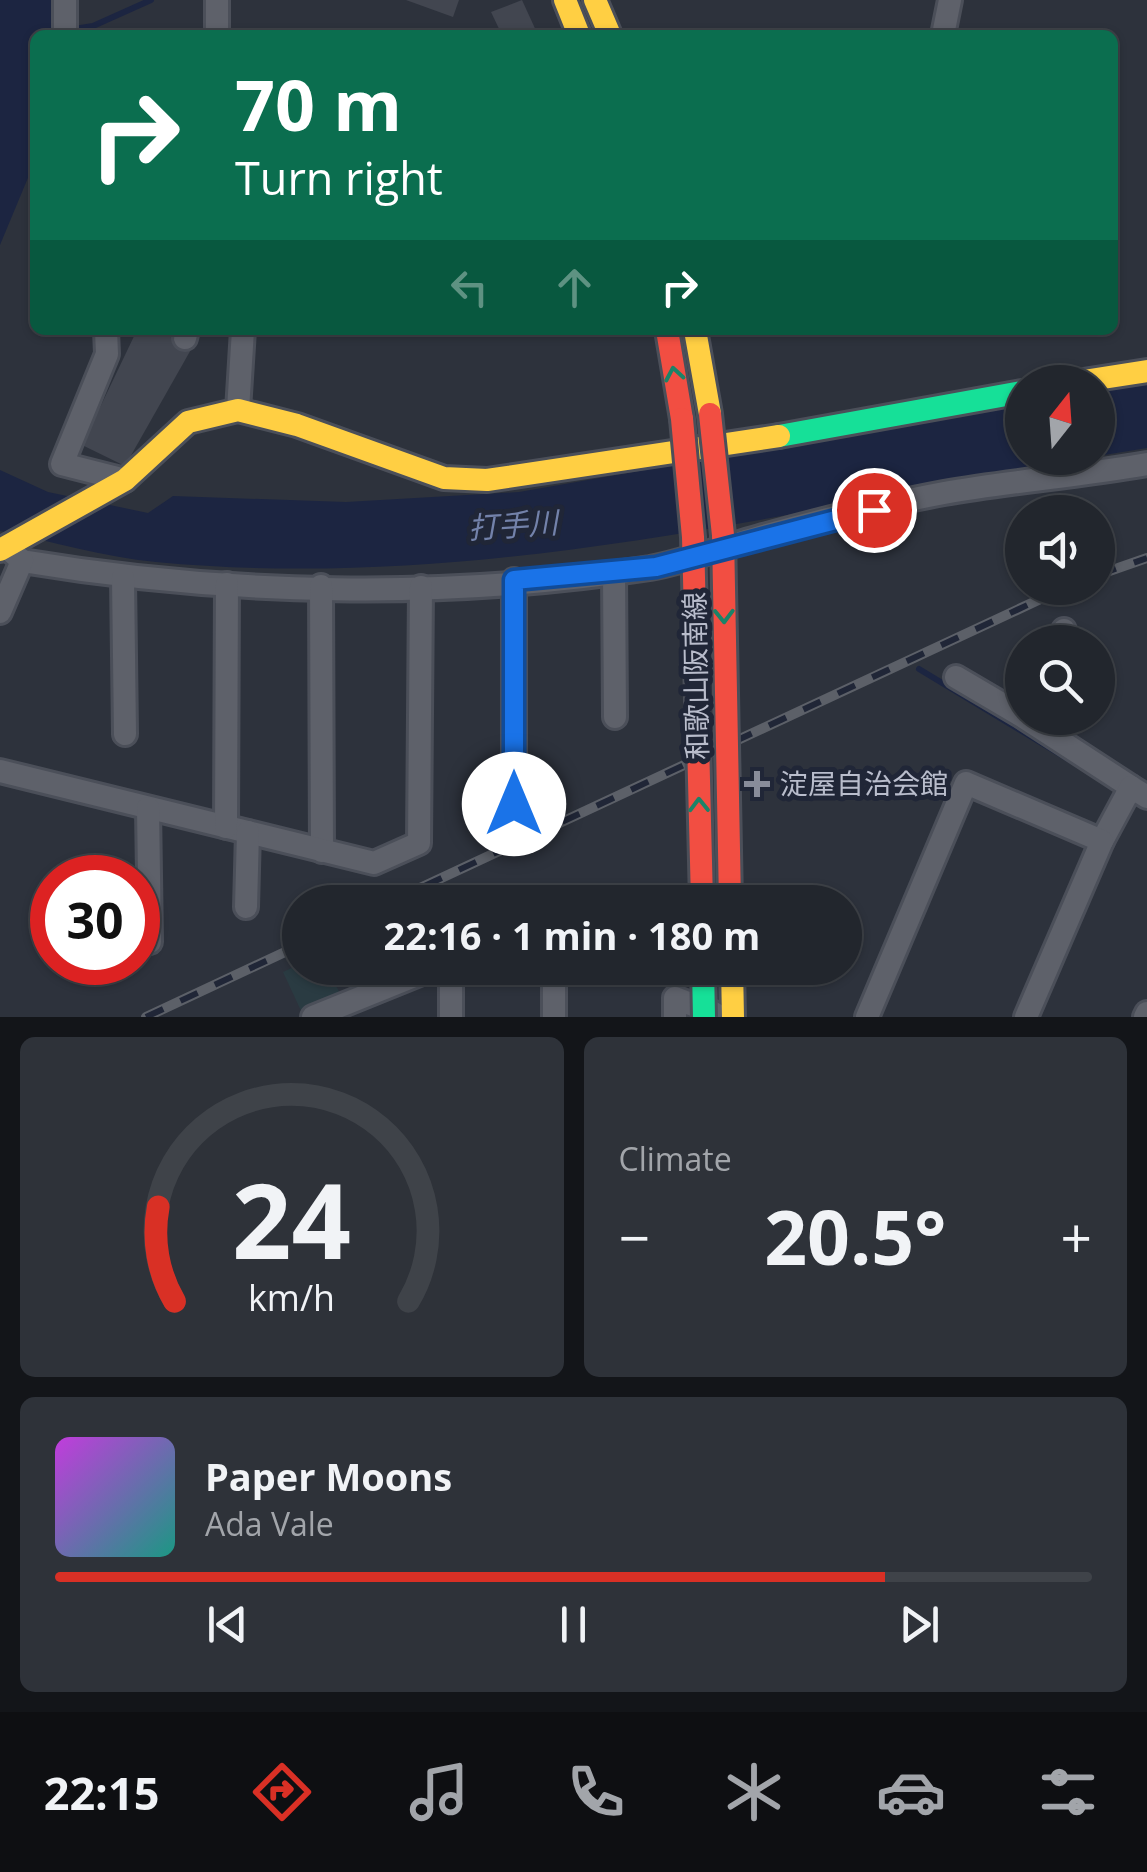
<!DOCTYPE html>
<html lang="en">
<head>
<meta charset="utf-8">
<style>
  body { margin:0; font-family:"Open Sans","Noto Sans JP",sans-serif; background:#2e3239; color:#f1f3f6; height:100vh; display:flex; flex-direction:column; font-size:38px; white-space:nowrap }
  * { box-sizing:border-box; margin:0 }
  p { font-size:32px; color:#a2a5aa }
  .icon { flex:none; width:55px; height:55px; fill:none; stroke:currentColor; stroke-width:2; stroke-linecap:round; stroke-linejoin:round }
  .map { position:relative; height:1017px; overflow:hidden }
  .drawer { display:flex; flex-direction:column; gap:20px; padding:20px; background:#131519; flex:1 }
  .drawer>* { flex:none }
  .banner { position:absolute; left:30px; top:30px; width:1088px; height:305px; border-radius:15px; box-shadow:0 2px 8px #0004,0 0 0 2px #3f4349; background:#0b6e4f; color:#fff; overflow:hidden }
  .needle { width:65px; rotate:17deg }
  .tools { position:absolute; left:1005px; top:365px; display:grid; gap:20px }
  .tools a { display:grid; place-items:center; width:110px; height:110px; border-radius:50%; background:#22262d; box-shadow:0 2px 8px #0004,0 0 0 2px #3f4349; font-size:50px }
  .speed { position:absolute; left:30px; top:855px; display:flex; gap:20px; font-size:50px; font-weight:700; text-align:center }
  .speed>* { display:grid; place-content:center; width:130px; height:130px; border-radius:50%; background:#22262d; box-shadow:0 2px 8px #0004,0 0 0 2px #3f4349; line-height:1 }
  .speed .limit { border:15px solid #d22; background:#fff; color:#111 }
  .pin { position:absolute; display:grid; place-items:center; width:85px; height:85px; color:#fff; margin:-42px; border:5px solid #fff; border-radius:50%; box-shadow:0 2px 10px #0007 }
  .me { position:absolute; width:110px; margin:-55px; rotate:0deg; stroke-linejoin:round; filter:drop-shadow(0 0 8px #0008) }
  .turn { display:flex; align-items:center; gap:35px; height:210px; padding:0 40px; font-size:45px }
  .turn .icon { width:130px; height:130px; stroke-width:2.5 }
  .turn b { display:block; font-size:70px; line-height:85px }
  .lanes { display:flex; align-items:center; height:95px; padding:0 40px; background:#0003; justify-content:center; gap:50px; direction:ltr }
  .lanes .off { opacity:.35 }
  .big { font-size:75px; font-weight:700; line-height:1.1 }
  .drawer .tile { flex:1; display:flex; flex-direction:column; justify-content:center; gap:15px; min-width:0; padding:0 35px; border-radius:15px; background:#2e3239 }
  .drawer .dial { align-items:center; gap:0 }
  .dial svg { height:260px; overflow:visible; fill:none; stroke:#3f4349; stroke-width:7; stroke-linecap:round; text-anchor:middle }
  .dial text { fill:#f1f3f6; stroke:none }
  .song { display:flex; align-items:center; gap:30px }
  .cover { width:120px; height:120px; border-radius:15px; background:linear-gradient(135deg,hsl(290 70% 55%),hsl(170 70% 35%)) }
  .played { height:10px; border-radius:5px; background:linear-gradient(90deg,#d93025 80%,#3f4349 80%) }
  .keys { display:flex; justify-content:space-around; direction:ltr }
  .heat { display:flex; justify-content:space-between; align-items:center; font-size:55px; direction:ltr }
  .drawer .tiles { flex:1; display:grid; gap:20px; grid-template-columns:1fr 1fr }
  .tile:last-child { grid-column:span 2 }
  .trip { position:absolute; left:282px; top:885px; width:580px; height:100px; border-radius:50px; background:#22262d; box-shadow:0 2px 8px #0004,0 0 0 2px #3f4349; font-weight:700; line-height:100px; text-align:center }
  .tabs { display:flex; height:160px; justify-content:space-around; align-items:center; background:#0e0f12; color:#a2a5aa }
  .tabs .icon { width:70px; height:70px }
  .tabs .active { color:#d93025 }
  .tabs b { font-size:45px; color:#f1f3f6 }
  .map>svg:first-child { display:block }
  .green { fill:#2a3b42 }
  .water { fill:#1c2541 }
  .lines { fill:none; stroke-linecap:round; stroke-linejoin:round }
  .stream { stroke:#1c2541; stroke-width:6 }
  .building { fill:#424650 }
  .street-casing { stroke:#4b4f59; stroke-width:28 }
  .fast-casing { stroke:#4b4f59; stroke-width:28 }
  .slow-casing { stroke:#4b4f59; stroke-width:28 }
  .jam-casing { stroke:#4b4f59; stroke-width:28 }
  .street { stroke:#5e616a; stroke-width:22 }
  .fast { stroke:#16e098; stroke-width:22 }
  .slow { stroke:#ffcf43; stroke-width:22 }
  .jam { stroke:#f24e42; stroke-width:22 }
  .rail-casing { stroke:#5c6068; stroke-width:10 }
  .rail { stroke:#202637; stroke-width:6; stroke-dasharray:19; stroke-linecap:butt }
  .fast-bridge-casing { stroke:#4b4f59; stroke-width:28; stroke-linecap:butt }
  .jam-bridge-casing { stroke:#4b4f59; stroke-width:28; stroke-linecap:butt }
  .fast-bridge { stroke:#16e098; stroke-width:22 }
  .jam-bridge { stroke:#f24e42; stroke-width:22 }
  .oneway { stroke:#1b8368 }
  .route-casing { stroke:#114b97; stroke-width:25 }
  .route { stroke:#1a73e8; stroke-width:18 }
  .poi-dot { fill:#888c9a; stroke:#202637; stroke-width:4 }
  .labels { text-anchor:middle; stroke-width:10; stroke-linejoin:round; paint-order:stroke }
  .street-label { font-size:28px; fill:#b9bdcc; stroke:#202637 }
  .poi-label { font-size:28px; fill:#b9bdcc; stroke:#202637; text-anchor:start }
  .water-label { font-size:30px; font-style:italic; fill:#7382aa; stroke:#202637 }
</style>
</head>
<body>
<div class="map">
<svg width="1147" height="1017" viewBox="0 0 1147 1017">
  <rect width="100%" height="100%" fill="#2d323c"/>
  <polygon class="green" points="300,964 300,968 328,968 341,996 302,1013 283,972"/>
  <g class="water">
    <polygon points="0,0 55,0 55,35 35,35 35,161 0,245"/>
    <polygon points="1147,383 1147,448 1098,456 1098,391"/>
    <path d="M1022,404V458H1091C781,513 473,592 156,562C104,557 51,541 0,531V470L48,492L148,513L173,496L346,502L519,492Z"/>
  </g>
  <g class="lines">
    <g class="stream">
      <polyline points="68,30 93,26 151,0"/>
      <polyline points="919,669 1073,762"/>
    </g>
  </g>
  <g class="building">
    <polygon points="406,0 459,0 453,17"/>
    <polygon points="522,0 538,35 502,35 491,12"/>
    <polygon points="137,330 153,330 193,346 125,466 82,445"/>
  </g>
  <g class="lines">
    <defs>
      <g id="street">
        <polyline points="65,35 65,0"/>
        <polyline points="217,35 217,0"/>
        <polyline points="943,35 950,0"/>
        <polyline points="106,330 107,354 62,464 125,480"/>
        <polyline points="185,338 187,330"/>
        <polyline points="238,410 243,330"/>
        <path d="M22,561C226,595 445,600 650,568C689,561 728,545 767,535C825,519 885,504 944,493C1011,481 1080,476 1147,464"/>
        <polyline points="614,573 615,717"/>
        <polyline points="123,578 125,734"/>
        <polyline points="514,580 514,804"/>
        <polyline points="321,586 322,851"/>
        <polyline points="0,612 22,561 11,551"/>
        <polyline points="1059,642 1064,630"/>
        <polyline points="956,677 1022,716"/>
        <polyline points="1025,718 1131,787"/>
        <polyline points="0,771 374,863 419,843 421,587"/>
        <polyline points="226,827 227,584"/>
        <polyline points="1102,841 1131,787 1147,797"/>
        <polyline points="246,907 248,832"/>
        <polyline points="138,945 150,942 148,808"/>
        <polyline points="451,968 451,1017"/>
        <polyline points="554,987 554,1017"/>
        <polyline points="313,1017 434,968"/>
        <polyline points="675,1017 675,998 714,1013"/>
        <polyline points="867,1017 966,783 1102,841 1026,1017"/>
        <polyline points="1145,1017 1147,1013"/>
      </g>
      <polyline id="fast" points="779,436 1022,392"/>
      <g id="slow">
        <polyline points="565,0 579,35"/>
        <polyline points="595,0 610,35"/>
        <polyline points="695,330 710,414"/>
        <polyline points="1077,382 1147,371"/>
        <polyline points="0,550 125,480 188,422 238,410 297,425 444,478 487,480 779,436"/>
        <polyline points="732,968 733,1017"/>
      </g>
      <polyline id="jam" points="667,330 682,419"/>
    </defs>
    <use href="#street" class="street-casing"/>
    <use href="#fast" class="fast-casing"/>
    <use href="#slow" class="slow-casing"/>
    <use href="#jam" class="jam-casing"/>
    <use href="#street" class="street"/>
    <use href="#fast" class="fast"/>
    <use href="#slow" class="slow"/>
    <use href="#jam" class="jam"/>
    <defs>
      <g id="rail">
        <polyline points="1098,575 1147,558"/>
        <polyline points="390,902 1064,588"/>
        <polyline points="146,1017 300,945"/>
      </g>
    </defs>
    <use href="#rail" class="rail-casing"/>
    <use href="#rail" class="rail"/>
    <defs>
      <polyline id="fast-bridge" points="703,968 704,1017"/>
      <g id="jam-bridge">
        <polyline points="710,414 723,535 730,902"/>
        <polyline points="682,419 693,537 702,902"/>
      </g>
    </defs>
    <use href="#fast-bridge" class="fast-bridge-casing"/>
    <use href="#jam-bridge" class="jam-bridge-casing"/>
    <use href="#fast-bridge" class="fast-bridge"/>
    <use href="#jam-bridge" class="jam-bridge"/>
  </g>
  <defs><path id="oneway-chevron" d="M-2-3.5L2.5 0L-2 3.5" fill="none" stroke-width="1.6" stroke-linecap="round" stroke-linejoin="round" transform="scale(2.5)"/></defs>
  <g class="oneway">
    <use href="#oneway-chevron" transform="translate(674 374) rotate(-100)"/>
    <use href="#oneway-chevron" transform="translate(724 616) rotate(89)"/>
    <use href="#oneway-chevron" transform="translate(699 805) rotate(-91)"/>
  </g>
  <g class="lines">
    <defs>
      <polyline id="route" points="514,804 514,580 656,567 874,510"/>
    </defs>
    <use href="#route" class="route-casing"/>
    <use href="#route" class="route"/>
  </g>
  <path class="poi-dot" d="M752 769h10v10h10v10h-10v10h-10v-10h-10v-10h10z"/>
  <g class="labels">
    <g class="street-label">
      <text transform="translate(696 676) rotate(-91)" y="10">和歌山阪南線</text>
    </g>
    <g class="poi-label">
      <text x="780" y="794">淀屋自治会館</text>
    </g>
    <g class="water-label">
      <text transform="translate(513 526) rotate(-4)" y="10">打手川</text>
    </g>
  </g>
</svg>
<div class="tools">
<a><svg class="needle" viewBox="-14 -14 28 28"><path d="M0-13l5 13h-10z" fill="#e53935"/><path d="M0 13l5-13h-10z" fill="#a2a5aa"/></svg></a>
<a><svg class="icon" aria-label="sound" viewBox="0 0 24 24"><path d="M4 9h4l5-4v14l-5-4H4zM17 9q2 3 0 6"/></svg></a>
<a><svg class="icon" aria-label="search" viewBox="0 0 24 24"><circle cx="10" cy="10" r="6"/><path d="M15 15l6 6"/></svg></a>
</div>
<div class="speed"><div class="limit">30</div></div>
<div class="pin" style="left:874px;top:510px;background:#d93025"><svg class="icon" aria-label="arrive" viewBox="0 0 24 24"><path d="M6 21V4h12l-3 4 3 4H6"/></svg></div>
<svg class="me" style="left:514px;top:804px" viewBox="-20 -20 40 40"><circle r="19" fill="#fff"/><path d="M0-13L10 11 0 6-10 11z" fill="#1a73e8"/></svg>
<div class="trip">22:16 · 1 min · 180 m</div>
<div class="banner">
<div class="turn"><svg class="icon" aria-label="right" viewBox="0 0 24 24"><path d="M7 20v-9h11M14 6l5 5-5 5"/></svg><div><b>70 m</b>Turn right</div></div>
<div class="lanes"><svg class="icon off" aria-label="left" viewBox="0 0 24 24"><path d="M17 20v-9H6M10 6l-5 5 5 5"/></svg><svg class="icon off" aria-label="ahead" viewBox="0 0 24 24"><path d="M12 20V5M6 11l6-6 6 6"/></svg><svg class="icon" aria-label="right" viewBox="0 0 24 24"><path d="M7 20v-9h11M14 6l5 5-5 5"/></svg></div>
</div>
</div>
<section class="drawer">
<div class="tiles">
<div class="tile dial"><svg viewBox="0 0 100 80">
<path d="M14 69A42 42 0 1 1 86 69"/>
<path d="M14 69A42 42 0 0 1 9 40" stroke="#d93025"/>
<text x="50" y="56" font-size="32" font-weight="700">24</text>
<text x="50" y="72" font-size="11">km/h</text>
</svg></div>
<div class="tile"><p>Climate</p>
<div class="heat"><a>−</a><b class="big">20.5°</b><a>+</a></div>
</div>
<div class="tile">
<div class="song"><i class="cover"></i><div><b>Paper Moons</b><p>Ada Vale</p></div></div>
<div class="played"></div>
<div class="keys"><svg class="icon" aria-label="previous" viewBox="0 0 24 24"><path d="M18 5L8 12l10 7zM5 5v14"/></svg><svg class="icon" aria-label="pause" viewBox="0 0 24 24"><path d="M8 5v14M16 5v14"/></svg><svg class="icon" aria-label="next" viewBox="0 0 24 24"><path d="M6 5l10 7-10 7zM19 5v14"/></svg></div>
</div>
</div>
</section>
<nav class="tabs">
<b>22:15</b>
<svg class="icon active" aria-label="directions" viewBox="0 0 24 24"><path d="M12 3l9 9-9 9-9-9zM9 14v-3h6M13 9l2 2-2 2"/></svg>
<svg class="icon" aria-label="music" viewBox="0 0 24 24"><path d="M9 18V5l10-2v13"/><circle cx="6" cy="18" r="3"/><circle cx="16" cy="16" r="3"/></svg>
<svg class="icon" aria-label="phone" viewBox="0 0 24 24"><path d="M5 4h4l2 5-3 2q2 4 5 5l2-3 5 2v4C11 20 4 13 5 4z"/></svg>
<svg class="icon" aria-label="climate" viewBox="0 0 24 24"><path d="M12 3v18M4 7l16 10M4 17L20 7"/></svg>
<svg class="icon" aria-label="car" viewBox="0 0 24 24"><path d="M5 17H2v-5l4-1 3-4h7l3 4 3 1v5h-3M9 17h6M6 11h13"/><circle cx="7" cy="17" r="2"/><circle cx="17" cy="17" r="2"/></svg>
<svg class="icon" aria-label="filters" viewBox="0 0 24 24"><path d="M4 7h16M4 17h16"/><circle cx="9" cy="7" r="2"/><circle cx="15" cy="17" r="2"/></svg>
</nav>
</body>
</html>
